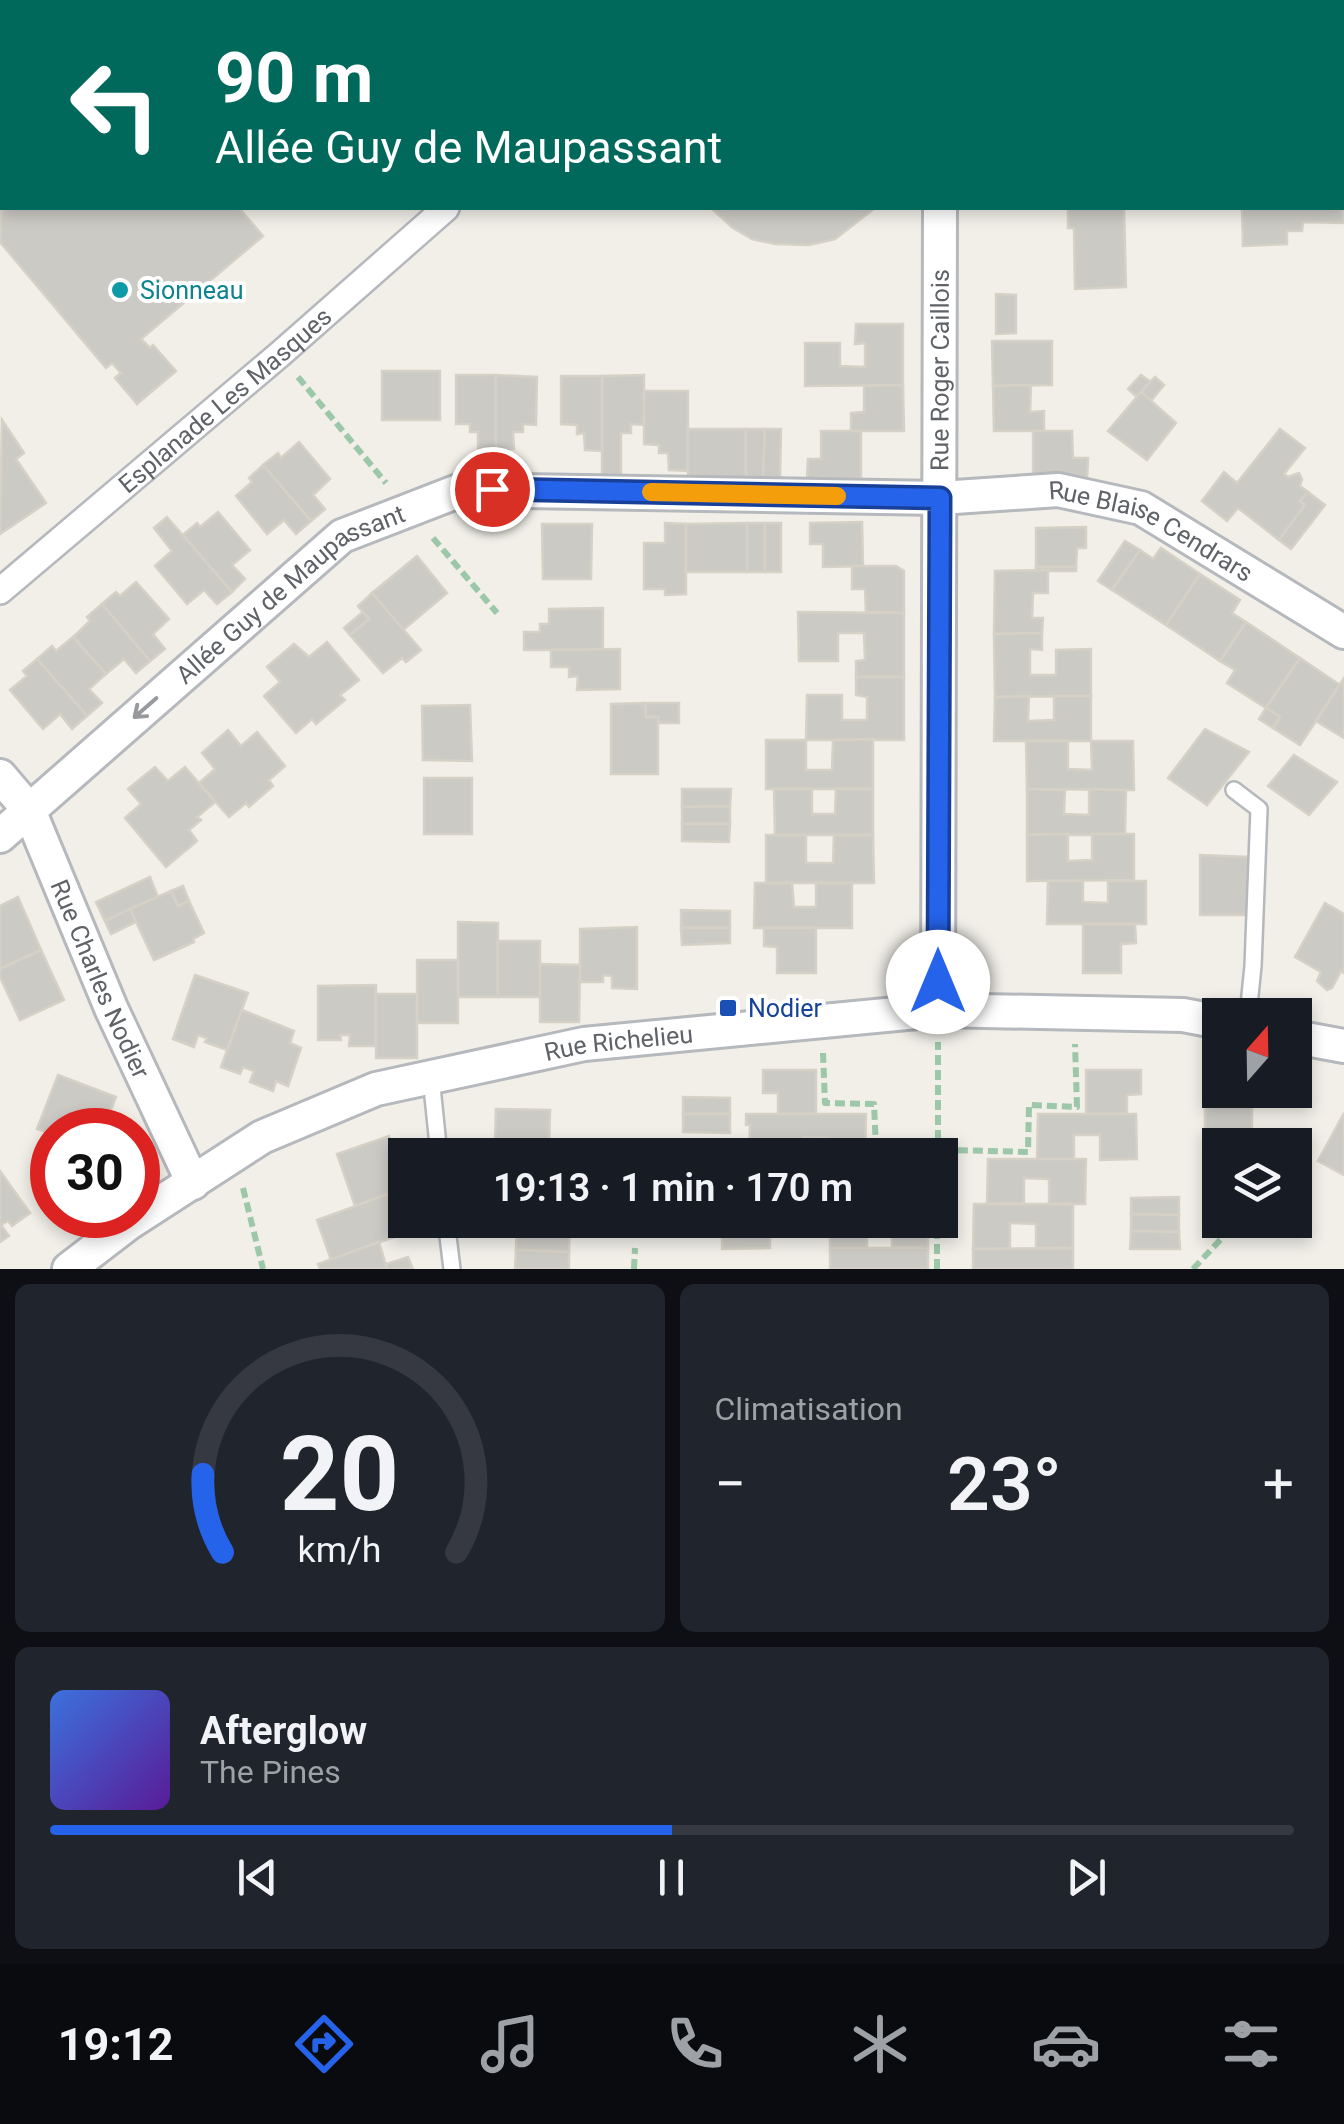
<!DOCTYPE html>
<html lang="fr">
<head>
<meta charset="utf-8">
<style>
  body { margin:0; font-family:Roboto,sans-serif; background:#20242c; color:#f1f3f6; height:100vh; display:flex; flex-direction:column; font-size:38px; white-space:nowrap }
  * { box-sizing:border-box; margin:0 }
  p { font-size:32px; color:#9ea1a6 }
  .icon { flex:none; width:55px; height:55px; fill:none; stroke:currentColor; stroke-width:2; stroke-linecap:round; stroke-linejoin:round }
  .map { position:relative; height:1269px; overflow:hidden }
  .side { display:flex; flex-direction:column; gap:15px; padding:15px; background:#0d0f14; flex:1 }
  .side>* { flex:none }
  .banner { position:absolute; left:0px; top:0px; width:1345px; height:210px; box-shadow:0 5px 15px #0003; background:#00695c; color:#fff; overflow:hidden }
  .needle { width:65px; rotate:20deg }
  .controls { position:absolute; left:1202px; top:998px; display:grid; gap:20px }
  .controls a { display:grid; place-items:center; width:110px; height:110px; border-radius:0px; background:#171b24; box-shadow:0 5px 15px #0003; font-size:50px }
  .speed { position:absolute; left:30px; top:1108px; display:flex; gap:20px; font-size:50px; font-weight:700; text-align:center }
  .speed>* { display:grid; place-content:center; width:130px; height:130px; border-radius:50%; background:#171b24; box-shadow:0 5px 15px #0003; line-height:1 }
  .speed .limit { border:15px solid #d22; background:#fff; color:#111 }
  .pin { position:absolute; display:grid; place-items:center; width:85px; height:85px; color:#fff; margin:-42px; border:5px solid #fff; border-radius:50%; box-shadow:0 2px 10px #0007 }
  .me { position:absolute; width:110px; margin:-55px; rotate:0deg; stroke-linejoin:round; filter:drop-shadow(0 0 8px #0008) }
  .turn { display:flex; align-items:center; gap:35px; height:210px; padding:0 50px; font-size:45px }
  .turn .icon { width:130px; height:130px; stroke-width:2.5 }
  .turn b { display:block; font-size:70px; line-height:85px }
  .big { font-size:75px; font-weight:600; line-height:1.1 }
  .side .widget { flex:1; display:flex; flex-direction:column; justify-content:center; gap:15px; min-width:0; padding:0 35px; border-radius:15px; background:#20242c }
  .side .dial { align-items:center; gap:0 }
  .dial svg { height:260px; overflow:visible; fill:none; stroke:#363941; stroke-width:7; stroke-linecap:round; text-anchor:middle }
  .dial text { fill:#f1f3f6; stroke:none }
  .song { display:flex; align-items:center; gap:30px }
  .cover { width:120px; height:120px; border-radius:15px; background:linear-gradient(135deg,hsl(220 70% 55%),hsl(270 70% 35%)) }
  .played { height:10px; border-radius:5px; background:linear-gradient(90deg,#2563eb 50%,#363941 50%) }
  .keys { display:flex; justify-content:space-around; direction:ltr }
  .heat { display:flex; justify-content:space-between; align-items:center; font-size:55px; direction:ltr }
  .side .tiles { flex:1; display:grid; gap:15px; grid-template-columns:1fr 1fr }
  .widget:last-child { grid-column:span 2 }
  .trip { position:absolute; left:388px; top:1138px; width:570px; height:100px; border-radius:0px; background:#171b24; box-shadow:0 5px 15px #0003; font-weight:600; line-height:100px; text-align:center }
  .tabs { display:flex; height:160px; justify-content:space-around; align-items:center; background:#090b0e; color:#9ea1a6 }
  .tabs .icon { width:70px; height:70px }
  .tabs .active { color:#2563eb }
  .tabs b { font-size:45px; color:#f1f3f6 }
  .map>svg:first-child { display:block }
  .building { fill:#cccac5; stroke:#d6d1c6; stroke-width:2.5 }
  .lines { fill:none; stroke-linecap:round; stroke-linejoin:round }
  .service-casing { stroke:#b5b8bc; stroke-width:20 }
  .pedestrian-casing { stroke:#b5b8bc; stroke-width:30 }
  .minor-casing { stroke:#b5b8bc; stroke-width:38 }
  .path { stroke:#9cc7a9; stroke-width:6; stroke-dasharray:10 5; stroke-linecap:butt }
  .service { stroke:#fff; stroke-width:15 }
  .pedestrian { stroke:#fff; stroke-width:25 }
  .minor { stroke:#fff; stroke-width:32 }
  .oneway { stroke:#979a9d }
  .route-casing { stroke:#184099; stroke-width:25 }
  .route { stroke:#2563eb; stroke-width:18 }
  .slow { stroke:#f59e0b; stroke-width:18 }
  .culture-dot { fill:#0f9aa8; stroke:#fff; stroke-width:4 }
  .transit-dot { fill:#1a4fb4; stroke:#fff; stroke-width:4 }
  .labels { text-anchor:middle; stroke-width:8; stroke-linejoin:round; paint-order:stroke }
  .culture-label { font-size:25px; fill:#0d838f; stroke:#fff; text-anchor:start }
  .street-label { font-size:25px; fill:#5f6368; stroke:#fff }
  .transit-label { font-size:25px; fill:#164399; stroke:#fff; text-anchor:start }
</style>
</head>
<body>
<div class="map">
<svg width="1344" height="1269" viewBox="0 0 1344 1269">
  <rect width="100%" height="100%" fill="#f1efe8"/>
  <g class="building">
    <polygon points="0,0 75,2 2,2 0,103"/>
    <polygon points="517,0 631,0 628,2"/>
    <polygon points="1052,0 1253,0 1049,2"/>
    <polygon points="1342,177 1344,223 1303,222 1302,231 1287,231 1287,244 1243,246 1242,208 1342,208"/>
    <polygon points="2,192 2,208 239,208 263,236 141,339 150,348 153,345 176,371 137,404 115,378 121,373 112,363 106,368 0,242"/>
    <polygon points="711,208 875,208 835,239 809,245 775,244 752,239 733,228"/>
    <polygon points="1068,208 1124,208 1126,287 1075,289 1074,228 1068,228"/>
    <polygon points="996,294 1016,295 1016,333 996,334"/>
    <polygon points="856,324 903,324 903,385 805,386 805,343 840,343 840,366 865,367 865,343 855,344"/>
    <polygon points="992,341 1052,341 1052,385 993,386"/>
    <rect x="382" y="371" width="58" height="49"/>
    <polygon points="456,375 496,375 496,449 478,448 478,432 470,432 470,424 456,424"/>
    <polygon points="496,375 537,377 536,425 523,424 523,432 513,432 514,449 496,449"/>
    <polygon points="644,375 644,425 631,424 631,433 621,433 621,478 602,479 602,376"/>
    <polygon points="1141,375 1151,382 1137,397 1128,389"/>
    <polygon points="561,376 602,376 602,451 585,450 584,433 577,434 577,425 561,424"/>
    <polygon points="1155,377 1164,385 1151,401 1141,392"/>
    <polygon points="903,385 904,431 851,431 851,413 864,412 864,386"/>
    <polygon points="1031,385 1030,412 1044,411 1044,431 994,431 993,386"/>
    <polygon points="644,391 688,391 688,471 669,470 668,453 659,453 659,445 644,444"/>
    <polygon points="1141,392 1176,423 1147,460 1108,431"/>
    <polygon points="2,420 24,453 16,459 46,503 0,534"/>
    <rect x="688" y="429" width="58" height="50"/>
    <polygon points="746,429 765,429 763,478 746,478"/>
    <polygon points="765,429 781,429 780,478 763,478"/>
    <polygon points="1280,429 1305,448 1284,474 1288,477 1299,473 1302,479 1300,486 1308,492 1300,501 1305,505 1279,540 1238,508 1227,521 1202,501 1224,472 1237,483"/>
    <polygon points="821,431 861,431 861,478 807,478 808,459 821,459"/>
    <polygon points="1033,431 1072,431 1073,458 1088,458 1087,480 1033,477"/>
    <polygon points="299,442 330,479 313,495 325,509 311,521 263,465 278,453 281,458"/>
    <polygon points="263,465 311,521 296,534 284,520 267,534 236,496 252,482 249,478"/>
    <polygon points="1308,492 1325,505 1291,549 1279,540 1305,505 1300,501"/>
    <polygon points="218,512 250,550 232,565 245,579 232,592 183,535 197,523 200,527"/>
    <polygon points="167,517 232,592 217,604 204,590 187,604 155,566 172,551 154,528"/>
    <polygon points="862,522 863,566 823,567 823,544 810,544 810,523"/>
    <polygon points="665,523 686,524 686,594 665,595 665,589 644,589 644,543 665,543"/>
    <rect x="747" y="523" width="18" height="49"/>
    <polygon points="747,523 747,572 686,572 686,524"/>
    <rect x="765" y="523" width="16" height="49"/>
    <polygon points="542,524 592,524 591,579 543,579"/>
    <polygon points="1086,527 1086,548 1077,548 1076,567 1036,567 1036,528"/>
    <polygon points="1125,541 1140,550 1112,590 1098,581"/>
    <polygon points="1161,548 1200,574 1166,625 1112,590 1140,550 1153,559"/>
    <polygon points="417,556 447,593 403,630 372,593"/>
    <polygon points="852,566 896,566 904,571 904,613 866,612 865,589 852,589"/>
    <rect x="1036" y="567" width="40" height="4"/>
    <polygon points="1048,570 1048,593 1033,593 1032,618 1043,618 1042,633 994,634 995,571"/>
    <polygon points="1200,574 1240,600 1232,613 1246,622 1220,661 1166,625"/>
    <polygon points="136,582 169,619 153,634 165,649 150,661 102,604 116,592 120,596"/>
    <polygon points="372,593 421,650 406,662 402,658 383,673 350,635 369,619 358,606"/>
    <polygon points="102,604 150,661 136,673 124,659 106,674 73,637 90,621 87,617"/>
    <polygon points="603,608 603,650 524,650 524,632 540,632 540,624 549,624 549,609"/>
    <polygon points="363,612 369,619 350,635 344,628"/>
    <polygon points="798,612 904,613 904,677 856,677 856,661 865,660 864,633 838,633 838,661 799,661"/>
    <polygon points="1246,622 1300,658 1266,708 1227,683 1235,670 1220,661"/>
    <polygon points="1042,633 1042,650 1030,649 1030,675 1056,675 1056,650 1091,649 1091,696 995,697 994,634"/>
    <polygon points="73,637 106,674 89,689 102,703 87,716 37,659 52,646 56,651"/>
    <polygon points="327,642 359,680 340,695 345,700 316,724 312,719 296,733 264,696 280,682 267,667 294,644 309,657"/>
    <polygon points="620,649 620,689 577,690 578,676 569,677 569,667 551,667 551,650"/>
    <polygon points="1300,658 1340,685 1300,745 1273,728 1280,717 1266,708"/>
    <polygon points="37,659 87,716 72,729 60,714 43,729 10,690 27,676 23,671"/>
    <polygon points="856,677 904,677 904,740 806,740 807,695 842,695 842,720 867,720 867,697 856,695"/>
    <polygon points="1344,678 1344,738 1316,721"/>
    <polygon points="1029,696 1028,721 1054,720 1054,696 1091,696 1091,741 994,741 995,697"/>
    <polygon points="645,703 679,703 679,723 658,723 658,717 646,717"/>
    <polygon points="645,703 646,717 658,717 658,774 611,774 611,704"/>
    <polygon points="470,705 472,761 423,760 422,706"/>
    <polygon points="1266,708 1280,717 1273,728 1259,719"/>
    <polygon points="1205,729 1249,752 1207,805 1168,778"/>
    <polygon points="228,730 241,746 257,732 285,766 269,780 273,786 249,807 246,803 229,817 199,783 215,769 202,753"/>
    <polygon points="873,739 873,789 766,789 766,740 806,740 806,770 832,770 833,740"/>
    <polygon points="1026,741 1068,741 1068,769 1092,770 1091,741 1133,741 1134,790 1027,789"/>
    <polygon points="1294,755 1337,782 1309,815 1268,786"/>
    <polygon points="155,767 168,781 185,767 215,802 197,817 201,820 189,830 197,841 166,867 125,818 141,804 128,789"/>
    <rect x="424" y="778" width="48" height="56"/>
    <polygon points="682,789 731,789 730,806 682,807"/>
    <polygon points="774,789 812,789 812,814 835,814 836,789 873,789 873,835 775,835"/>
    <polygon points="1027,789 1065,790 1064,814 1089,815 1089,789 1126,790 1125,835 1027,835"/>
    <polygon points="730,806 730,824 682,824 682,807"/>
    <polygon points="682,824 730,824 729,842 682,841"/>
    <polygon points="1068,834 1068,861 1092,860 1092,834 1134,834 1134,880 1027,881 1027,835"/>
    <polygon points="766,835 806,835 806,863 833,863 834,835 873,835 874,883 766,883"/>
    <polygon points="1200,855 1248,857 1248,915 1200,915"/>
    <polygon points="150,877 158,897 105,921 96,902"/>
    <polygon points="1048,881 1083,881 1083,902 1108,903 1108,881 1146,881 1146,924 1047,924"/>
    <polygon points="755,883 792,883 794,907 816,907 816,883 852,883 852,928 754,928"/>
    <polygon points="183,886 189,901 178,906 171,891"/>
    <polygon points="171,891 178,906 189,901 204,933 193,939 194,942 154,960 130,909"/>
    <polygon points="18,897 41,950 0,969 0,906"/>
    <polygon points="1325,903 1344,914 1344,973 1341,971 1332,988 1327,990 1317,981 1321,972 1295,957"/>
    <polygon points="130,909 136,922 111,934 105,921"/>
    <polygon points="681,910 730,911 730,928 681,928"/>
    <polygon points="458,922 498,923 498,997 458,997"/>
    <polygon points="1083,924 1135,924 1136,943 1121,944 1121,973 1083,973"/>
    <polygon points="637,927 637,989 612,988 612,976 603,975 603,982 580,982 580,929"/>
    <polygon points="681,928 730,928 730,943 682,945"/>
    <polygon points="764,928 816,928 816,973 777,973 777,947 764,946"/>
    <rect x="498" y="941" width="42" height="56"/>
    <polygon points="41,950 64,1000 20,1020 0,977 0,969"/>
    <rect x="417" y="960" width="41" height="63"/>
    <polygon points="540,964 580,965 579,1022 540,1022"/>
    <polygon points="195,975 248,993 227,1050 205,1042 207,1038 198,1035 194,1047 173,1039"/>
    <polygon points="376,985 376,1046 349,1046 350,1035 340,1035 341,1040 318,1040 318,986"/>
    <rect x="376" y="994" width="41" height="64"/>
    <polygon points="242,1010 294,1031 290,1043 301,1048 288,1086 276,1081 273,1091 250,1082 254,1071 243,1067 240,1074 221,1067"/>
    <polygon points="763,1070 816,1070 816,1114 778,1114 778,1093 763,1093"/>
    <polygon points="1086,1070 1141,1070 1141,1094 1127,1095 1127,1114 1086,1114"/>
    <polygon points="58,1075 116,1097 108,1117 95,1112 93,1130 52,1130 52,1134 37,1129"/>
    <polygon points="1252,1096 1252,1131 1205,1133 1205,1098"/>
    <polygon points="683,1097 730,1098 730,1114 683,1114"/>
    <polygon points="496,1109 550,1110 549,1155 491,1155 492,1141 495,1141"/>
    <polygon points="1344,1113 1344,1175 1318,1161"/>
    <polygon points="683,1114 730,1114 730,1133 683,1132"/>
    <polygon points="746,1114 866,1114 865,1155 828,1155 829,1138 804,1137 803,1155 749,1155 750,1125 746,1125"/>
    <polygon points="1038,1114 1136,1114 1137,1159 1100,1160 1100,1135 1074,1135 1074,1160 1037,1159"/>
    <polygon points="389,1136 396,1158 403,1156 405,1162 405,1188 355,1206 337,1154"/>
    <polygon points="52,1141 52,1195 34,1187"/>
    <polygon points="988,1159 1086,1159 1085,1204 1049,1204 1049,1179 1024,1178 1024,1203 987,1204"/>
    <polygon points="0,1171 30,1213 12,1226 8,1221 1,1225 9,1236 0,1242"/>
    <polygon points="394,1192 408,1232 331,1260 317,1220"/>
    <polygon points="1179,1197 1179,1215 1131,1214 1131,1198"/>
    <polygon points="974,1204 1073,1204 1073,1248 1036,1248 1036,1224 1010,1223 1010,1249 973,1249"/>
    <polygon points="1131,1214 1179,1215 1179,1232 1131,1231"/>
    <polygon points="495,1220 517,1220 516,1232 495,1230"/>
    <polygon points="517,1220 570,1220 569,1252 516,1250"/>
    <polygon points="722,1220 770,1220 770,1248 722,1249"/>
    <polygon points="830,1220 928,1220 928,1248 892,1248 892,1225 867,1225 867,1249 830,1248"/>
    <polygon points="1131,1231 1179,1232 1180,1249 1130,1249"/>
    <polygon points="379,1242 387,1269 320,1269 318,1264"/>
    <rect x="830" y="1248" width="98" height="21"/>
    <polygon points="1073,1248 1073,1269 973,1269 973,1249"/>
    <polygon points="516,1250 569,1252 569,1269 515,1269"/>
    <polygon points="408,1257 413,1269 387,1269 386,1264"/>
  </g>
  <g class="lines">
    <defs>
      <g id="service">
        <polyline points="1281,2 1284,0"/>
        <polyline points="1234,790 1259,809 1253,966 1248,1015"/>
        <polyline points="431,1077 439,1155"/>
        <polyline points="446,1220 452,1269"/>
      </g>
      <g id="pedestrian">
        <polyline points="679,2 682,0"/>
        <path id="s1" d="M0,591L279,355L446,208"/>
      </g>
      <g id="minor">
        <polyline points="339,2 342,0"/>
        <polyline points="964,2 965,0"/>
        <polyline points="1342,134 1344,134"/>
        <path id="s2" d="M0,776L29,810L111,1008L193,1183"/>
        <path id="s3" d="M0,836L342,536L461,490L940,498L1058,490L1141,508L1344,632"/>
        <path id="s4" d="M938,1010L940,208"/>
        <polyline points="1295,1037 1344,1046"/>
        <path id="s5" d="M69,1269L129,1223L262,1137L376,1089L584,1044L938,1010L1183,1015L1220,1022"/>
      </g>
    </defs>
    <use href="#service" class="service-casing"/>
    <use href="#pedestrian" class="pedestrian-casing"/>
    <use href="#minor" class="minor-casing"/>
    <g class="path">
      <polyline points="298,377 386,483"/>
      <polyline points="433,538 497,613"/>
      <polyline points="823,1053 825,1103 874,1104 876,1148 1028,1152 1029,1105 1077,1107 1075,1044"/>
      <polyline points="938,1155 938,1042"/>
      <polyline points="243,1188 263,1269"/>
      <polyline points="634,1269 635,1248"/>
      <polyline points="937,1269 937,1220"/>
      <polyline points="1193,1269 1222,1238"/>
    </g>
    <use href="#service" class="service"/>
    <use href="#pedestrian" class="pedestrian"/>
    <use href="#minor" class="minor"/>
  </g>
  <defs><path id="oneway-shaft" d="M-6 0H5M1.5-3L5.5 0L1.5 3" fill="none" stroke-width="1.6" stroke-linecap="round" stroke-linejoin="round" transform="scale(2.5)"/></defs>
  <use class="oneway" href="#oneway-shaft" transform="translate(145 708) rotate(139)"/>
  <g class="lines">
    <defs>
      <polyline id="route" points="492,489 940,498 938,982"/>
    </defs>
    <use href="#route" class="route-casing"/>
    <use href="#route" class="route"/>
    <polyline class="slow" points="651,492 837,496"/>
  </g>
  <circle class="culture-dot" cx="120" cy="290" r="10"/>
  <rect class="transit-dot" x="718" y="998" width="20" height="20" rx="5"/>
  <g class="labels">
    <g class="culture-label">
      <text x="140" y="299">Sionneau</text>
    </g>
    <g class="street-label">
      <text dy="9" stroke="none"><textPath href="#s4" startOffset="640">Rue Roger Caillois</textPath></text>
      <text dy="9" stroke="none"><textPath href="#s1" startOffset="295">Esplanade Les Masques</textPath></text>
      <text dy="9" stroke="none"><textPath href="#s3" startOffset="1282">Rue Blaise Cendrars</textPath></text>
      <text dy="9" stroke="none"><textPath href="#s3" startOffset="380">Allée Guy de Maupassant</textPath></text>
      <text dy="9" stroke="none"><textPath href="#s2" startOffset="228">Rue Charles Nodier</textPath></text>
      <text dy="9" stroke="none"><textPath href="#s5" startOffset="605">Rue Richelieu</textPath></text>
    </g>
    <g class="transit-label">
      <text x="748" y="1017">Nodier</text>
    </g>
  </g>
</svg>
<div class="controls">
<a><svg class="needle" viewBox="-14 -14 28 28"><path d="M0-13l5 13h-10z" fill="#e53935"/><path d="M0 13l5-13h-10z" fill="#9ea1a6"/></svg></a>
<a><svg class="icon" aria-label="layers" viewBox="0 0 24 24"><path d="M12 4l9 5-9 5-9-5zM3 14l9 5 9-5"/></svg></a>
</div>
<div class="speed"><div class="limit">30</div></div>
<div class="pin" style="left:492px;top:489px;background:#d93025"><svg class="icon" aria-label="arrive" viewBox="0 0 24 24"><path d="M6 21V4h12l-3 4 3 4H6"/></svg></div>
<svg class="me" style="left:938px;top:982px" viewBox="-20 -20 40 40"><circle r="19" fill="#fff"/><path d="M0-13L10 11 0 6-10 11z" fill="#2563eb"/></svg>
<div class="trip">19:13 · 1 min · 170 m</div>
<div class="banner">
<div class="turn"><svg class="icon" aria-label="left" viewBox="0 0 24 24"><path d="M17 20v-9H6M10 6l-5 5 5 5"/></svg><div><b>90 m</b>Allée Guy de Maupassant</div></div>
</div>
</div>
<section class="side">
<div class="tiles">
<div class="widget dial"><svg viewBox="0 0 100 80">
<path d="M14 69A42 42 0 1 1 86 69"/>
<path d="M14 69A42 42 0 0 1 8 45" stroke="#2563eb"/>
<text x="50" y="56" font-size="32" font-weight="700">20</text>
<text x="50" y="72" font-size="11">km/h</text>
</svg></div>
<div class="widget"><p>Climatisation</p>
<div class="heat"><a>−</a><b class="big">23°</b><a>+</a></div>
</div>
<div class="widget">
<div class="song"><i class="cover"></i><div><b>Afterglow</b><p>The Pines</p></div></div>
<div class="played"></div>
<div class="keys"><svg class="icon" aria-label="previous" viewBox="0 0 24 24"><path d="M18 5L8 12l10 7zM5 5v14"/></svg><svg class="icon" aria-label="pause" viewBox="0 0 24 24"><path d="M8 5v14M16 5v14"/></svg><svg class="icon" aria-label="next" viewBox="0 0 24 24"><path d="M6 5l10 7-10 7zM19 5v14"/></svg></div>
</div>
</div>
</section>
<nav class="tabs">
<b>19:12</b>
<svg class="icon active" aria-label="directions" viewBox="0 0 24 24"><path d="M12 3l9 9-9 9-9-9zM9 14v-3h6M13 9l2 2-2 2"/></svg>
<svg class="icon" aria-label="music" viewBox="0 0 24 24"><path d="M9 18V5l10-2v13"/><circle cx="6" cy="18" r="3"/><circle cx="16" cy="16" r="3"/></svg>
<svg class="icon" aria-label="phone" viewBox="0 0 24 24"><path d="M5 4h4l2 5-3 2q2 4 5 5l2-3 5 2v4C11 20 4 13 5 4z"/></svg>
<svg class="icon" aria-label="climate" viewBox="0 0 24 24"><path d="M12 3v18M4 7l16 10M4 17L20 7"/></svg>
<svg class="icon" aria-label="car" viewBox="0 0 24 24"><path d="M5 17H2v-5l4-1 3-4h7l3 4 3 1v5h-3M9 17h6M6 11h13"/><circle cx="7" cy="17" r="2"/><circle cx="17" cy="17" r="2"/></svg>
<svg class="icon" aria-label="filters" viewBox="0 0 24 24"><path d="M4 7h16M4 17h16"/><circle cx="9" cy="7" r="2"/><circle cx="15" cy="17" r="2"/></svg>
</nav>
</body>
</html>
